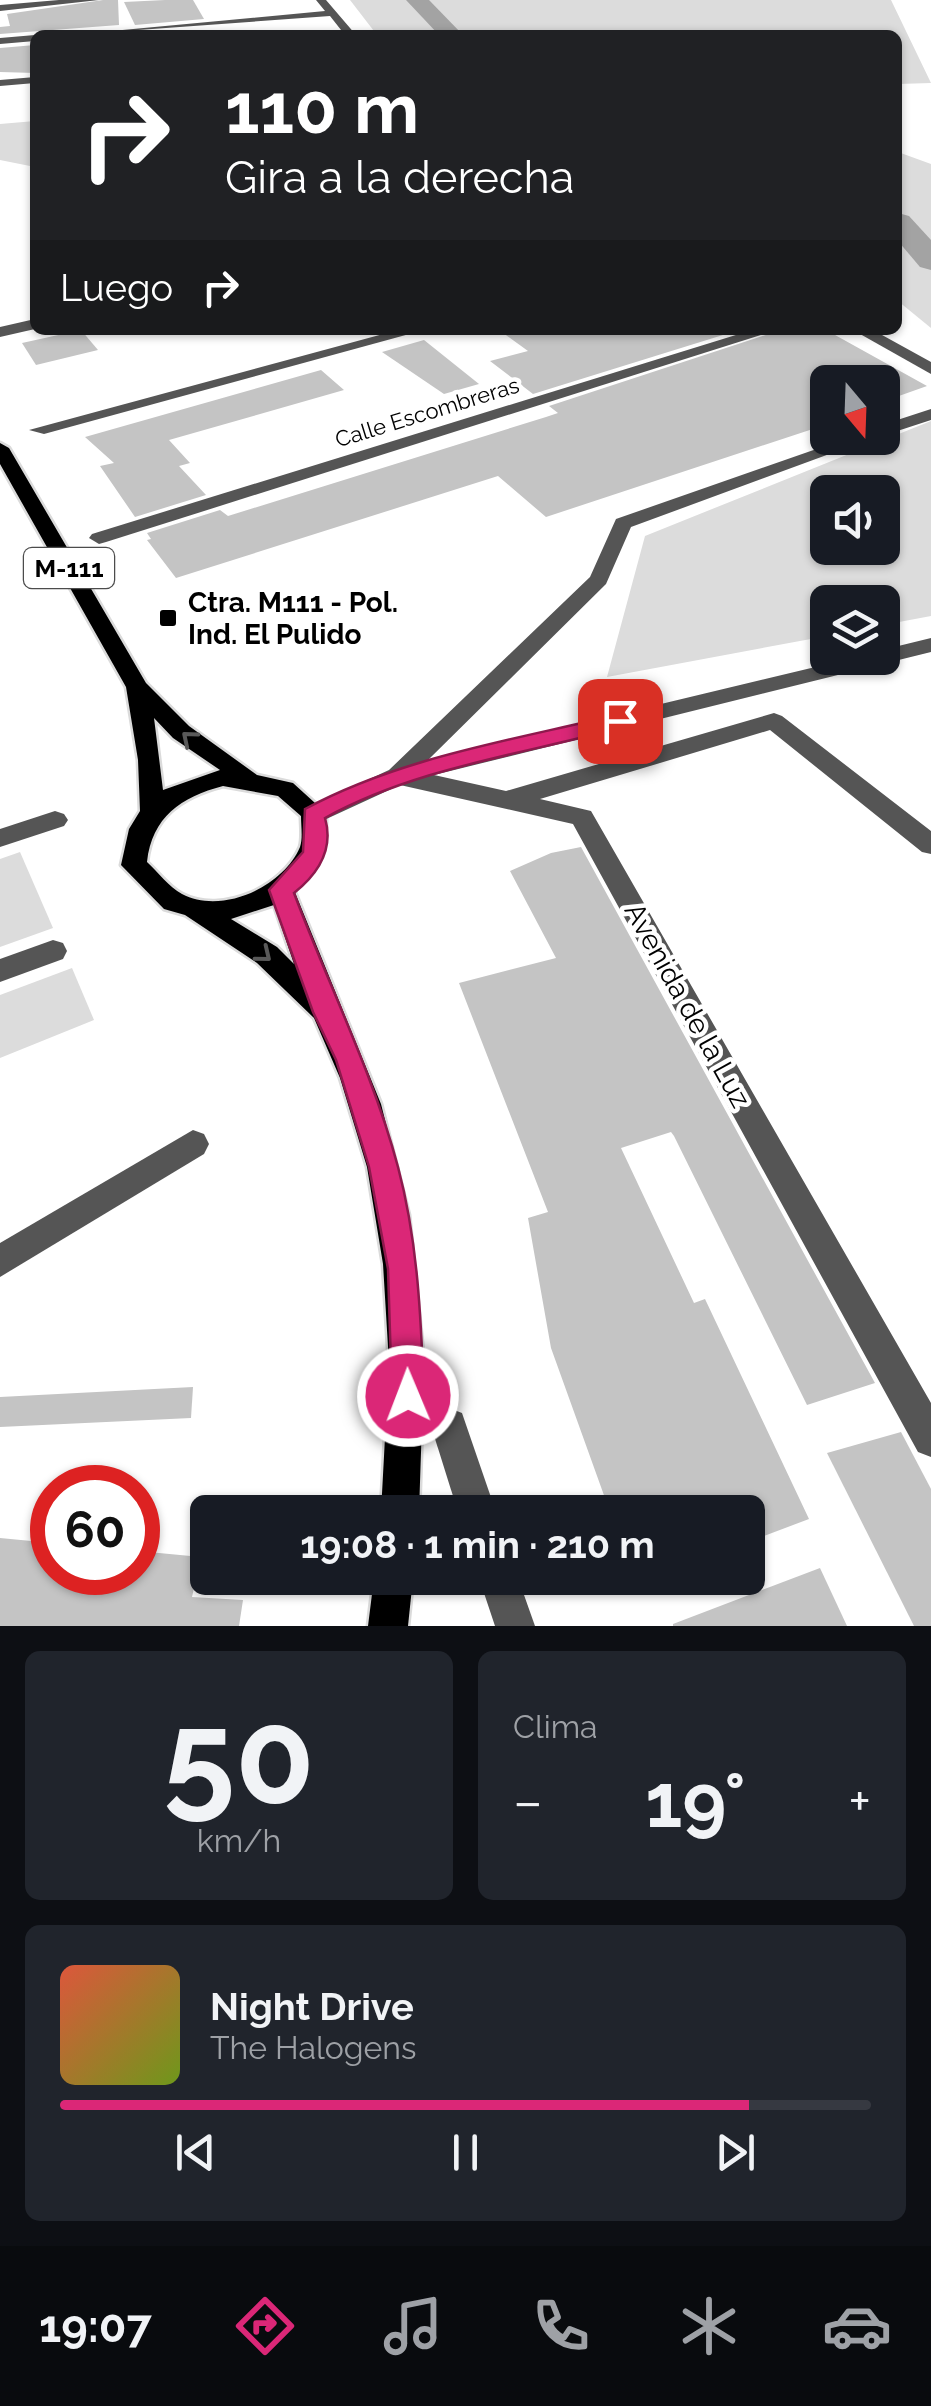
<!DOCTYPE html>
<html lang="es">
<head>
<meta charset="utf-8">
<style>
  body { margin:0; font-family:Raleway,sans-serif; background:#20242c; color:#f1f3f6; height:100vh; display:flex; flex-direction:column; font-size:38px; white-space:nowrap }
  * { box-sizing:border-box; margin:0 }
  p { font-size:32px; color:#9ea1a6 }
  .icon { flex:none; width:55px; height:55px; fill:none; stroke:currentColor; stroke-width:2; stroke-linecap:round; stroke-linejoin:round }
  .map { position:relative; height:1626px; overflow:hidden }
  .sheet { display:flex; flex-direction:column; gap:25px; padding:25px; background:#0d0f14; flex:1 }
  .sheet>* { flex:none }
  .banner { position:absolute; left:30px; top:30px; width:872px; height:305px; border-radius:15px; box-shadow:0 2px 8px #0004; background:#202124; color:#fff; overflow:hidden }
  .needle { width:65px; rotate:161deg }
  .controls { position:absolute; left:810px; top:365px; display:grid; gap:20px }
  .controls a { display:grid; place-items:center; width:90px; height:90px; border-radius:15px; background:#171b24; box-shadow:0 2px 8px #0004; font-size:50px }
  .speed { position:absolute; left:30px; top:1465px; display:flex; gap:20px; font-size:50px; font-weight:700; text-align:center }
  .speed>* { display:grid; place-content:center; width:130px; height:130px; border-radius:50%; background:#171b24; box-shadow:0 2px 8px #0004; line-height:1 }
  .speed .limit { border:15px solid #d22; background:#fff; color:#111 }
  .pin { position:absolute; display:grid; place-items:center; width:85px; height:85px; color:#fff; margin:-42px; border-radius:20px; box-shadow:0 5px 15px #0006 }
  .me { position:absolute; width:110px; margin:-55px; rotate:359deg; stroke-linejoin:round; filter:drop-shadow(0 0 8px #0008) }
  .turn { display:flex; align-items:center; gap:35px; height:210px; padding:0 30px; font-size:45px }
  .turn .icon { width:130px; height:130px; stroke-width:2.5 }
  .turn b { display:block; font-size:70px; line-height:85px }
  .then { display:flex; align-items:center; height:95px; padding:0 30px; background:#0003; gap:20px; font-size:38px }
  .big { font-size:75px; font-weight:700; line-height:1.1 }
  .sheet .card { flex:1; display:flex; flex-direction:column; justify-content:center; gap:15px; min-width:0; padding:0 35px; border-radius:15px; background:#20242c }
  .sheet .dial { align-items:center; gap:0 }
  .dial b { font-size:130px; line-height:1 }
  .song { display:flex; align-items:center; gap:30px }
  .cover { width:120px; height:120px; border-radius:15px; background:linear-gradient(135deg,hsl(10 70% 55%),hsl(80 70% 35%)) }
  .played { height:10px; border-radius:5px; background:linear-gradient(90deg,#db2777 85%,#363941 85%) }
  .keys { display:flex; justify-content:space-around; direction:ltr }
  .heat { display:flex; justify-content:space-between; align-items:center; font-size:55px; direction:ltr }
  .sheet .tiles { flex:1; display:grid; gap:25px; grid-template-columns:1fr 1fr }
  .card:last-child { grid-column:span 2 }
  .trip { position:absolute; left:190px; top:1495px; width:575px; height:100px; border-radius:15px; background:#171b24; box-shadow:0 2px 8px #0004; font-weight:700; line-height:100px; text-align:center }
  .dock { display:flex; height:160px; justify-content:space-around; align-items:center; background:#090b0e; color:#9ea1a6 }
  .dock .icon { width:70px; height:70px }
  .dock .current { color:#db2777 }
  .dock b { font-size:45px; color:#f1f3f6 }
  .map>svg:first-child { display:block }
  .green { fill:#dcdcdc; fill-rule:evenodd }
  .lines { fill:none; stroke-linecap:round; stroke-linejoin:round }
  .river { fill:#a3a3a3; fill-rule:evenodd }
  .building { fill:#c4c4c4 }
  .major-casing { stroke:#dbdbdb; stroke-width:5 }
  .minor { fill:#555; fill-rule:evenodd }
  .major { fill:#000; fill-rule:evenodd }
  .oneway { stroke:#595959 }
  .route { fill:#db2777; stroke:#8e194d; stroke-width:2.5 }
  .poi-dot { fill:#000; stroke:#fff; stroke-width:4 }
  .labels { text-anchor:middle; stroke-width:9; stroke-linejoin:round; paint-order:stroke }
  .far-street-label { font-size:22px; fill:#000; stroke:#fff }
  .shield { fill:#fff; stroke:#4c4c4c; stroke-width:2.5 }
  .shield-label { font-size:25px; font-weight:bold; fill:#000 }
  .poi-label { font-size:28px; font-weight:bold; fill:#000; stroke:#fff; text-anchor:start }
  .street-label { font-size:28px; fill:#000; stroke:#fff }
</style>
</head>
<body>
<div class="map">
<svg width="931" height="1626" viewBox="0 0 931 1626">
  <rect width="100%" height="100%" fill="#fff"/>
  <g class="green">
    <polygon points="350,0 891,0 931,83 898,84 898,35 377,35"/>
    <polygon points="35,121 35,167 0,160 0,124"/>
    <polygon points="898,152 931,164 931,328 898,301"/>
    <path d="M931,421V616L883,625L882,602H828L827,636L607,677L645,536ZM828,492H882V548H828Z"/>
    <polygon points="20,852 53,928 0,947 0,859"/>
    <polygon points="72,968 94,1020 0,1058 0,995"/>
  </g>
  <g class="lines">
    <g class="river">
      <polygon points="406,0 429,0 463,35 439,35"/>
      <polygon points="898,213 909,216 931,240 931,270 920,267 898,241"/>
    </g>
  </g>
  <g class="building">
    <polygon points="103,0 118,0 119,25 0,34 0,27 10,26 7,14"/>
    <polygon points="165,0 193,0 204,19 135,25 124,2"/>
    <polygon points="35,45 35,73 0,72 0,48"/>
    <polygon points="81,330 98,350 36,365 22,343"/>
    <polygon points="499,330 739,330 533,394 490,361 528,351"/>
    <polygon points="781,330 826,330 927,386 882,402 882,382 828,382 828,424 546,517 498,476 176,578 147,540 151,539 147,533 220,510 228,516 546,417 558,413 549,406"/>
    <polygon points="424,340 479,384 444,394 382,352"/>
    <polygon points="321,370 344,390 169,440 190,463 179,466 206,495 135,517 100,466 114,463 85,437"/>
    <polygon points="581,847 875,1383 807,1405 674,1136 671,1132 621,1148 694,1303 705,1299 809,1519 748,1542 748,1512 610,1512 551,1348 528,1218 548,1212 459,983 556,958 510,871 551,853"/>
    <polygon points="193,1387 191,1418 0,1427 0,1397"/>
    <polygon points="901,1432 931,1489 931,1626 914,1626 827,1453"/>
    <polygon points="0,1538 52,1543 52,1572 138,1572 138,1551 201,1557 192,1597 243,1600 239,1626 0,1626"/>
    <polygon points="820,1568 847,1626 673,1626 673,1624"/>
  </g>
  <g class="lines">
    <defs>
      <g id="major">
        <path d="M0,443L9,448L146,683L189,726L257,775L293,783L326,813C327,844 320,871 294,890L381,1104L409,1215L424,1363L419,1512H381L389,1363L383,1264L367,1167L340,1078L314,1018L257,963L185,915L164,909L121,865L129,829L140,811L138,760L126,687L0,464ZM154,718L173,738L220,770L163,790ZM223,786L278,796L301,816C301,826 303,838 300,847C283,887 222,915 182,894C169,887 158,872 147,862C152,817 181,797 223,786ZM274,905L294,964L277,947L231,919Z"/>
        <polygon points="374,1578 413,1578 408,1626 368,1626"/>
      </g>
    </defs>
    <use href="#major" class="major-casing"/>
    <g class="minor">
      <polygon points="59,0 99,0 0,11 0,5"/>
      <polygon points="316,0 326,0 356,35 345,35 330,16 69,35 325,11"/>
      <polygon points="35,35 35,41 0,44 0,38"/>
      <polygon points="35,77 35,83 0,86 0,80"/>
      <polygon points="35,319 35,329 0,337 0,327"/>
      <polygon points="398,330 424,330 44,434 29,430"/>
      <polygon points="752,330 777,330 106,542 99,544 89,538 92,534"/>
      <polygon points="853,330 873,330 931,362 931,374"/>
      <polygon points="931,409 931,420 882,436 882,425"/>
      <polygon points="848,438 873,438 631,527 606,584 428,760 853,658 882,658 882,650 931,638 931,652 434,775 506,791 774,713 782,716 931,831 931,854 922,852 770,730 540,799 591,811 931,1403 931,1457 918,1452 573,824 400,785 322,821 313,824 300,815 304,809 389,770 590,577 616,519"/>
      <polygon points="55,811 64,814 68,820 64,826 0,847 0,829"/>
      <polygon points="53,940 63,943 67,951 63,959 0,982 0,959"/>
      <polygon points="193,1130 204,1134 209,1144 204,1154 0,1277 0,1243"/>
      <polygon points="449,1408 462,1413 496,1512 458,1512 431,1426 436,1413"/>
      <polygon points="479,1578 518,1578 535,1626 495,1626"/>
    </g>
    <use href="#major" class="major"/>
  </g>
  <defs><path id="oneway-chevron" d="M-2-3.5L2.5 0L-2 3.5" fill="none" stroke-width="1.6" stroke-linecap="round" stroke-linejoin="round" transform="scale(2.5)"/></defs>
  <g class="oneway">
    <use href="#oneway-chevron" transform="translate(189 738) rotate(-140)"/>
    <use href="#oneway-chevron" transform="translate(264 955) rotate(39)"/>
  </g>
  <path class="route" d="M620,714L627,716V726C526,754 417,767 325,818C334,849 318,874 294,893C328,984 373,1073 398,1167C418,1242 421,1318 424,1396L420,1407L408,1412L396,1407L392,1396L388,1269L369,1167L336,1060L313,1012L269,890L303,852L305,809C401,757 514,740 620,714Z"/>
  <rect class="poi-dot" x="158" y="608" width="20" height="20" rx="5"/>
  <g class="labels">
    <g class="far-street-label">
      <text transform="translate(427 412) rotate(-17)" y="8">Calle Escombreras</text>
    </g>
    <rect class="shield" x="24" y="548" width="90" height="40" rx="8"/>
    <g class="shield-label">
      <text x="69" y="577">M-111</text>
    </g>
    <g class="poi-label">
      <text x="188" y="612">Ctra. M111 - Pol.<tspan x="188" dy="32">Ind. El Pulido</tspan></text>
    </g>
    <g class="street-label">
      <text transform="translate(688 1005) rotate(61)" y="10">Avenida de la Luz</text>
    </g>
  </g>
</svg>
<div class="controls">
<a><svg class="needle" viewBox="-14 -14 28 28"><path d="M0-13l5 13h-10z" fill="#e53935"/><path d="M0 13l5-13h-10z" fill="#9ea1a6"/></svg></a>
<a><svg class="icon" aria-label="sound" viewBox="0 0 24 24"><path d="M4 9h4l5-4v14l-5-4H4zM17 9q2 3 0 6"/></svg></a>
<a><svg class="icon" aria-label="layers" viewBox="0 0 24 24"><path d="M12 4l9 5-9 5-9-5zM3 14l9 5 9-5"/></svg></a>
</div>
<div class="speed"><div class="limit">60</div></div>
<div class="pin" style="left:620px;top:721px;background:#d93025"><svg class="icon" aria-label="arrive" viewBox="0 0 24 24"><path d="M6 21V4h12l-3 4 3 4H6"/></svg></div>
<svg class="me" style="left:408px;top:1396px" viewBox="-20 -20 40 40"><circle r="17" fill="#db2777" stroke="#fff" stroke-width="3"/><path d="M0-11L8 9 0 5-8 9z" fill="#fff"/></svg>
<div class="trip">19:08 · 1 min · 210 m</div>
<div class="banner">
<div class="turn"><svg class="icon" aria-label="right" viewBox="0 0 24 24"><path d="M7 20v-9h11M14 6l5 5-5 5"/></svg><div><b>110 m</b>Gira a la derecha</div></div>
<div class="then">Luego<svg class="icon" aria-label="right" viewBox="0 0 24 24"><path d="M7 20v-9h11M14 6l5 5-5 5"/></svg></div>
</div>
</div>
<section class="sheet">
<div class="tiles">
<div class="card dial"><b>50</b><p>km/h</p></div>
<div class="card"><p>Clima</p>
<div class="heat"><a>−</a><b class="big">19°</b><a>+</a></div>
</div>
<div class="card">
<div class="song"><i class="cover"></i><div><b>Night Drive</b><p>The Halogens</p></div></div>
<div class="played"></div>
<div class="keys"><svg class="icon" aria-label="previous" viewBox="0 0 24 24"><path d="M18 5L8 12l10 7zM5 5v14"/></svg><svg class="icon" aria-label="pause" viewBox="0 0 24 24"><path d="M8 5v14M16 5v14"/></svg><svg class="icon" aria-label="next" viewBox="0 0 24 24"><path d="M6 5l10 7-10 7zM19 5v14"/></svg></div>
</div>
</div>
</section>
<nav class="dock">
<b>19:07</b>
<svg class="icon current" aria-label="directions" viewBox="0 0 24 24"><path d="M12 3l9 9-9 9-9-9zM9 14v-3h6M13 9l2 2-2 2"/></svg>
<svg class="icon" aria-label="music" viewBox="0 0 24 24"><path d="M9 18V5l10-2v13"/><circle cx="6" cy="18" r="3"/><circle cx="16" cy="16" r="3"/></svg>
<svg class="icon" aria-label="phone" viewBox="0 0 24 24"><path d="M5 4h4l2 5-3 2q2 4 5 5l2-3 5 2v4C11 20 4 13 5 4z"/></svg>
<svg class="icon" aria-label="climate" viewBox="0 0 24 24"><path d="M12 3v18M4 7l16 10M4 17L20 7"/></svg>
<svg class="icon" aria-label="car" viewBox="0 0 24 24"><path d="M5 17H2v-5l4-1 3-4h7l3 4 3 1v5h-3M9 17h6M6 11h13"/><circle cx="7" cy="17" r="2"/><circle cx="17" cy="17" r="2"/></svg>
</nav>
</body>
</html>
